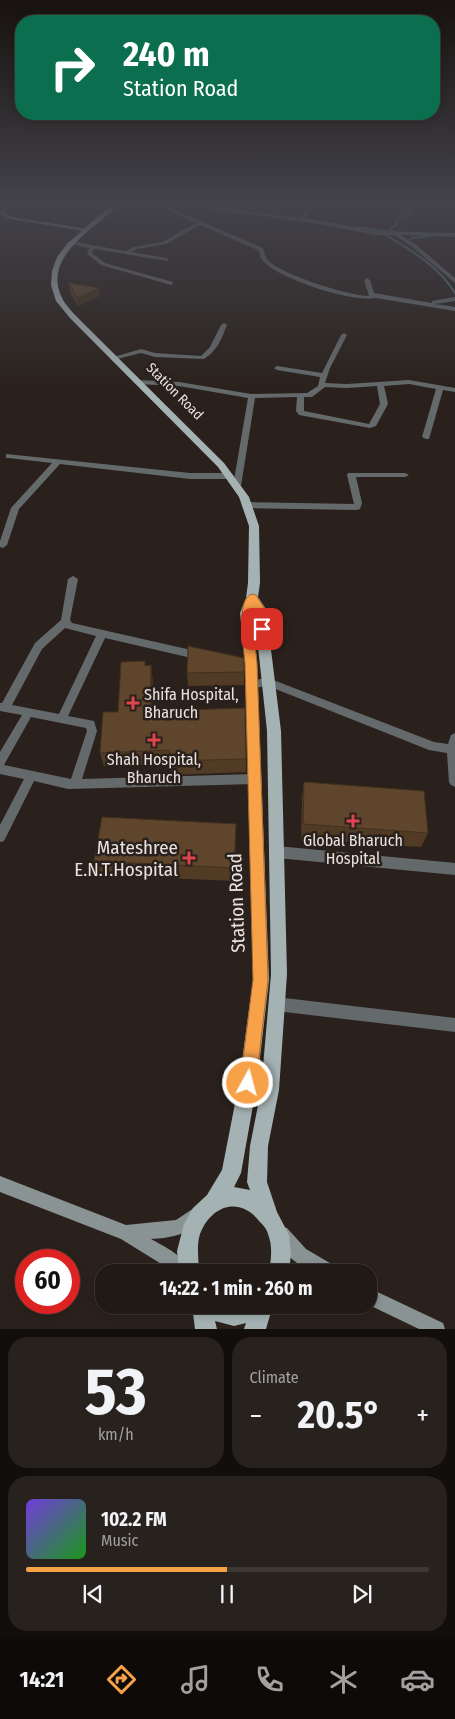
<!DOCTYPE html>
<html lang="en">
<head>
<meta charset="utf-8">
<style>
  body { margin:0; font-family:"Fira Sans Condensed",sans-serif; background:#28221e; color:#f1f3f6; height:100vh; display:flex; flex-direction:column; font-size:19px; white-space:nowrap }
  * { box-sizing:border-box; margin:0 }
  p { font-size:16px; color:#a2a0a0 }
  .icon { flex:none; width:28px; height:28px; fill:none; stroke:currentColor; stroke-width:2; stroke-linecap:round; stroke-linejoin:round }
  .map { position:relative; height:1329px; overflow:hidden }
  .drawer { display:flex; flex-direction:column; gap:8px; padding:8px; background:#120e0c; flex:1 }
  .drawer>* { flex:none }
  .top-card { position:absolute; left:15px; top:15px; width:425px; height:105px; border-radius:20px; box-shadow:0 2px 8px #0003,0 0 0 1px #3d3834; background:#0b6e4f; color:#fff; overflow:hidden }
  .speed { position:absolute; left:15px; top:1249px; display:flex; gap:10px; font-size:25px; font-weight:700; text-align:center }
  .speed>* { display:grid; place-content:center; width:65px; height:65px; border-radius:50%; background:#201915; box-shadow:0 2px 8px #0003,0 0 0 1px #3d3834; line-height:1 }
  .speed .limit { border:8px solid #d22; background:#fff; color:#111 }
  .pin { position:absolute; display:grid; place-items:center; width:42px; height:42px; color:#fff; margin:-21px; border-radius:10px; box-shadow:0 2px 8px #0006 }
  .me { position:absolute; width:55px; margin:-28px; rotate:7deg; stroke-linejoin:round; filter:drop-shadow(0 0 4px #0008) }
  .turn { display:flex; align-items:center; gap:18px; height:105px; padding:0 25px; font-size:22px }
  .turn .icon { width:65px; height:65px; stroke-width:2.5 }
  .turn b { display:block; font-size:35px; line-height:42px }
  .big { font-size:38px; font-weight:700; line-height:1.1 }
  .drawer .widget { flex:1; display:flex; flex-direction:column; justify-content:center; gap:8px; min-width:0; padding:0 18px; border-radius:20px; background:#28221e }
  .drawer .dial { align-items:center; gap:0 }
  .dial b { font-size:65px; line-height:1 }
  .song { display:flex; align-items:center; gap:15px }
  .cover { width:60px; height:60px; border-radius:8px; background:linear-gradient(135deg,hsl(260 70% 55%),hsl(120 70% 35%)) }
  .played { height:5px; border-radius:2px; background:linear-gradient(90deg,#f7a149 50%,#3d3834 50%) }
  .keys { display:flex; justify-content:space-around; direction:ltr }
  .heat { display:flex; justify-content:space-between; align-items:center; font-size:28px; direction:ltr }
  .drawer .tiles { flex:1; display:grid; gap:8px; grid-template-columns:1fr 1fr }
  .widget:last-child { grid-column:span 2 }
  .trip { position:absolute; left:95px; top:1264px; width:282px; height:50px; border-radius:20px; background:#201915; box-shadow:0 2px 8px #0003,0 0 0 1px #3d3834; font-weight:700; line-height:50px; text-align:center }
  .menu { display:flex; height:80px; justify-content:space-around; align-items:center; background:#0d0a08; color:#a2a0a0 }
  .menu .icon { width:35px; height:35px }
  .menu .on { color:#f7a149 }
  .menu b { font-size:22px; color:#f1f3f6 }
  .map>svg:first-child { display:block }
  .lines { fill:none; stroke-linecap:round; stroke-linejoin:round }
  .stream { stroke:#497583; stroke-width:2 }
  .street { fill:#646a6b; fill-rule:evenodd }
  .secondary { fill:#899393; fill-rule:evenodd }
  .primary { fill:#a5b2b3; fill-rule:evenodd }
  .wall { fill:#513b25 }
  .shaded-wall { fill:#42301e }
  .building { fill:#5e452b; stroke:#42301e }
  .route { fill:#f7a149; stroke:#a1692f }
  .health-dot { fill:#e0444e; stroke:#2a211c; stroke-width:2 }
  .labels { text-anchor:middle; stroke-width:5; stroke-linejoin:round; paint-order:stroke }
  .far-street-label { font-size:14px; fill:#e9e2df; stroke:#2a211c }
  .poi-label { font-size:16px; fill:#e9e2df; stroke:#2a211c }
  .near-poi-label { font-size:19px; fill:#e9e2df; stroke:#2a211c; text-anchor:end }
  .near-street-label { font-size:19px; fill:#e9e2df; stroke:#2a211c }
</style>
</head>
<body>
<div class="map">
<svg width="455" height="1329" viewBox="0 0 455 1329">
  <rect width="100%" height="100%" fill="#2a211c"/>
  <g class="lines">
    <g class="stream">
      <polyline points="355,227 393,232"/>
      <polyline points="389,231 397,223 396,220 408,215 410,210 418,205"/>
      <path d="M383,233C410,250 438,265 455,293"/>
      <polyline points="406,242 413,238 430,236"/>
    </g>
    <g class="street">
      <path d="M161,205H167L179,212L263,248C264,251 265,256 267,259C279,274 349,296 369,296L364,280L367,278L370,280L374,293L432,303V301L455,297V301L435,304L455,307V311L376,298C353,303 279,279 263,261C260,258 260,254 258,250L200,225L166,244L137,249L131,252L166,258L169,260L168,261L94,249L92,253L105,263L173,282V284L171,285L101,265L87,254L89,248L67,243L70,241L125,251L134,247L162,242L196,223L175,214Z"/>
      <polygon points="182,205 195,205 300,218 309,205 313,205 305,218 376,231 455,233 455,237 401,235 415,244 455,278 455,283 411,246 394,235 376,235 314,223"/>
      <path d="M224,323L227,325C222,338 217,351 204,359L155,357L141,353L113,360L110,358L141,349L155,353L201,356L210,347L221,325Z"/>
      <path d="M344,333L347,335L330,368L325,383L347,384L409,380L455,388V392L443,390L429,439H426L422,437L436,389L409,384L384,386L388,404L376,426L370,428L299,415L296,411L297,397L255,398L241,486L237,489L233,486L248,398L179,386L137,384L133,382L137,380L179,382L251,394L307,393L318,386L320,377L277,370L274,368L277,366L322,373L341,335ZM377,386L380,404L369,424L304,411V397H312L325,387L347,388Z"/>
      <polygon points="6,454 190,473 230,473 234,476 230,479 190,479 60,464 19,509 7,545 3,548 0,547 0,541 11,508 52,463 9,458 6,458"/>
      <polygon points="348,473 405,473 409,475 405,477 356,477 362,503 360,509 357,510 247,508 243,505 247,502 354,504 347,475"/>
      <path d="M73,576L78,579L70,620L72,623L200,652L204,653L205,656L204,659L200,660L105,638L68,716L94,721L97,731L82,779L255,774L259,776L261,779L259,782L255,784L68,789L34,781L4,841L0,842V825L24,779L0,774V752L22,715L0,711V703H2L35,643L61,620L68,579ZM65,628L96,636L59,714L12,705L42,649ZM31,717L86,728L87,731L71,779L4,765Z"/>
      <polygon points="268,678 434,742 448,744 451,735 455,733 455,787 451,785 449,782 447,753 429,750 268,686 252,688 248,687 247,684 248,681"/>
      <polygon points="277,846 455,863 455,875 277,858 273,856 271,852 273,848"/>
      <polygon points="276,997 455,1018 455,1032 276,1011 271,1009 269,1004 271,999"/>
    </g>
    <g class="secondary">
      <polygon points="7,205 13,205 6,210 6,213 13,217 87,229 84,231 10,219 0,214 2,208"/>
      <path d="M0,1176L126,1225L176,1220L194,1208L200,1210L202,1216C194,1235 169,1238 151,1239C165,1247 185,1256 190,1272H171L163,1265L121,1239L0,1192Z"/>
      <path d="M281,1226L287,1228L306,1249L335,1266L337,1272C330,1272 320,1274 313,1272C297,1266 279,1249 273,1234L275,1228Z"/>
      <polygon points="369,1288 443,1323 445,1329 419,1329 369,1305"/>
    </g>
    <g class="primary">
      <path d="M111,205H118C94,230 37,259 65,303C70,310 77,317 83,323L224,463L249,497L259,526L260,583L258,597L266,609L281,731L287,974L279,1090L268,1146L267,1182L277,1212L289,1235L291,1254L289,1272H269C271,1260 273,1247 268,1234C267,1229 263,1225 259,1221C240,1196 211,1205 200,1234C196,1247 199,1259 199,1272H179L177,1251L184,1224L193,1208L207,1195L222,1170L239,1083L253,980L245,663L240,613L246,598L248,583L249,526L239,497L218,467L70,318L56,301L51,285L52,271L57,257L67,244ZM254,609L267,731L271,974L261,1090L250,1146L247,1182L250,1190L234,1187L241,1173L257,1083L269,980L257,663L252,613Z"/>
      <polygon points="192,1305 273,1305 266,1329 244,1329 246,1323 234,1326 215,1321 217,1329 195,1329"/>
    </g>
  </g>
  <g class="wall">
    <polygon points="69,283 100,296 78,306 70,292"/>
    <polygon points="145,661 145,665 153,680 152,710 246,759 246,772 171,775 170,764 104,766 100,753 118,712"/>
    <polygon points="244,672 244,685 188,686 187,673"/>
    <polygon points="304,782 428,833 421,847 301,839 302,797"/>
    <polygon points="236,824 234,881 98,875 94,861"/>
  </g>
  <g class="shaded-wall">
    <polygon points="99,288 100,296 78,306 77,298"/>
    <polygon points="151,665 153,680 152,725 150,711"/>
    <polygon points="236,824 236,838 234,881 234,868"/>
  </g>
  <g class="building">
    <polygon points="69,283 99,288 77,298"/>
    <polygon points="188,646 244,658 244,672 187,673"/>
    <polygon points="145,661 145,666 151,665 150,711 245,708 246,759 170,761 170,750 100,753 103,712 118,712 121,662"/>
    <polygon points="304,782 424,791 428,833 303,824"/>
    <polygon points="102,817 236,824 234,868 94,861"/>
  </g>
  <linearGradient id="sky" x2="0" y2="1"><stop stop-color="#17120f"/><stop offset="0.52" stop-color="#44434b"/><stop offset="1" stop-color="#44434b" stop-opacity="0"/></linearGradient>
  <rect width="455" height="391" fill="url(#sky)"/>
  <path class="route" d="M252,594L256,595L265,609L267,629L262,633L258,632L254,609L252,616L257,663L268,980L256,1083L254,1089L248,1091L242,1089L240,1083L253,980L245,663C244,649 235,599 252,594Z"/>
  <g class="health-dot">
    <path d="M130.5 695.5h5v5h5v5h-5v5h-5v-5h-5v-5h5z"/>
    <path d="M151.5 732.5h5v5h5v5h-5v5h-5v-5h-5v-5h5z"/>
    <path d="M350.5 813.5h5v5h5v5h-5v5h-5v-5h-5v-5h5z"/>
    <path d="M186.5 850.5h5v5h5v5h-5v5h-5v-5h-5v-5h5z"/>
  </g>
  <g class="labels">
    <g class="far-street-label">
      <text transform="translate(175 391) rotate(45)" y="5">Station Road</text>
    </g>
    <g class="poi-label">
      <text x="144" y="700" text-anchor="start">Shifa Hospital,<tspan x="144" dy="18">Bharuch</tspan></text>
      <text x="154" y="765">Shah Hospital,<tspan x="154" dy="18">Bharuch</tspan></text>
      <text x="353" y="846">Global Bharuch<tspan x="353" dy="18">Hospital</tspan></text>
    </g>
    <g class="near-poi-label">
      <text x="178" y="854">Mateshree<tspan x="178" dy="22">E.N.T.Hospital</tspan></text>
    </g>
    <g class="near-street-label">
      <text transform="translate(236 903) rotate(-92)" y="7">Station Road</text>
    </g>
  </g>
</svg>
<div class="speed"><div class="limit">60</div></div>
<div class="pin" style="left:262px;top:629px;background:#d93025"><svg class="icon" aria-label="arrive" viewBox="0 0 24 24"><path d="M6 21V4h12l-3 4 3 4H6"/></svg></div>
<svg class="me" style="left:248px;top:1083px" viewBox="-20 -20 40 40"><circle r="17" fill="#f7a149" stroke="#fff" stroke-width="3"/><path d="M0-11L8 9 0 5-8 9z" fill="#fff"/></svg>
<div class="trip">14:22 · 1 min · 260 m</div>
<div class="top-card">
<div class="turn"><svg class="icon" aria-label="right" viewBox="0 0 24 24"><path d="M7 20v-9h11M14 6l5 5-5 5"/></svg><div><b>240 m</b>Station Road</div></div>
</div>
</div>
<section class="drawer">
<div class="tiles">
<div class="widget dial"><b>53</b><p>km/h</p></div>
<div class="widget"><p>Climate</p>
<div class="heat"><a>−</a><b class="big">20.5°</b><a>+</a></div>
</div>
<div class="widget">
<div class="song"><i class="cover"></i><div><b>102.2 FM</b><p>Music</p></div></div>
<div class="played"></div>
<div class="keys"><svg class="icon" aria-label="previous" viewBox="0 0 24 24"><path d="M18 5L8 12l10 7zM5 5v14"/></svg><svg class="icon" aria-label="pause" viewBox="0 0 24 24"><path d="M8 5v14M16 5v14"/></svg><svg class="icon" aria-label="next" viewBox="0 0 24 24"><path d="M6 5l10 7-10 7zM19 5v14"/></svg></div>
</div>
</div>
</section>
<nav class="menu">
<b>14:21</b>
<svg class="icon on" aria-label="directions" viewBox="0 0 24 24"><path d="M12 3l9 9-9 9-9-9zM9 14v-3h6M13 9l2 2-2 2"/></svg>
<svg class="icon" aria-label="music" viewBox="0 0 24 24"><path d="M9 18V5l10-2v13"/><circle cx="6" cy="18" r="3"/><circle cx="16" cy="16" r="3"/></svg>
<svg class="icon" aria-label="phone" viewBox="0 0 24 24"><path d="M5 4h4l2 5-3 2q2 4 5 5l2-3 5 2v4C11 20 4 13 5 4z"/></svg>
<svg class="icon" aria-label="climate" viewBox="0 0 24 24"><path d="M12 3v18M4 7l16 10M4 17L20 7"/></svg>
<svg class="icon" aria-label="car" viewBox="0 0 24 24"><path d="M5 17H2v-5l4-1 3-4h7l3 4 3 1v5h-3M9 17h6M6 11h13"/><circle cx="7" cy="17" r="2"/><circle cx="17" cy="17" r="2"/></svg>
</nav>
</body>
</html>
